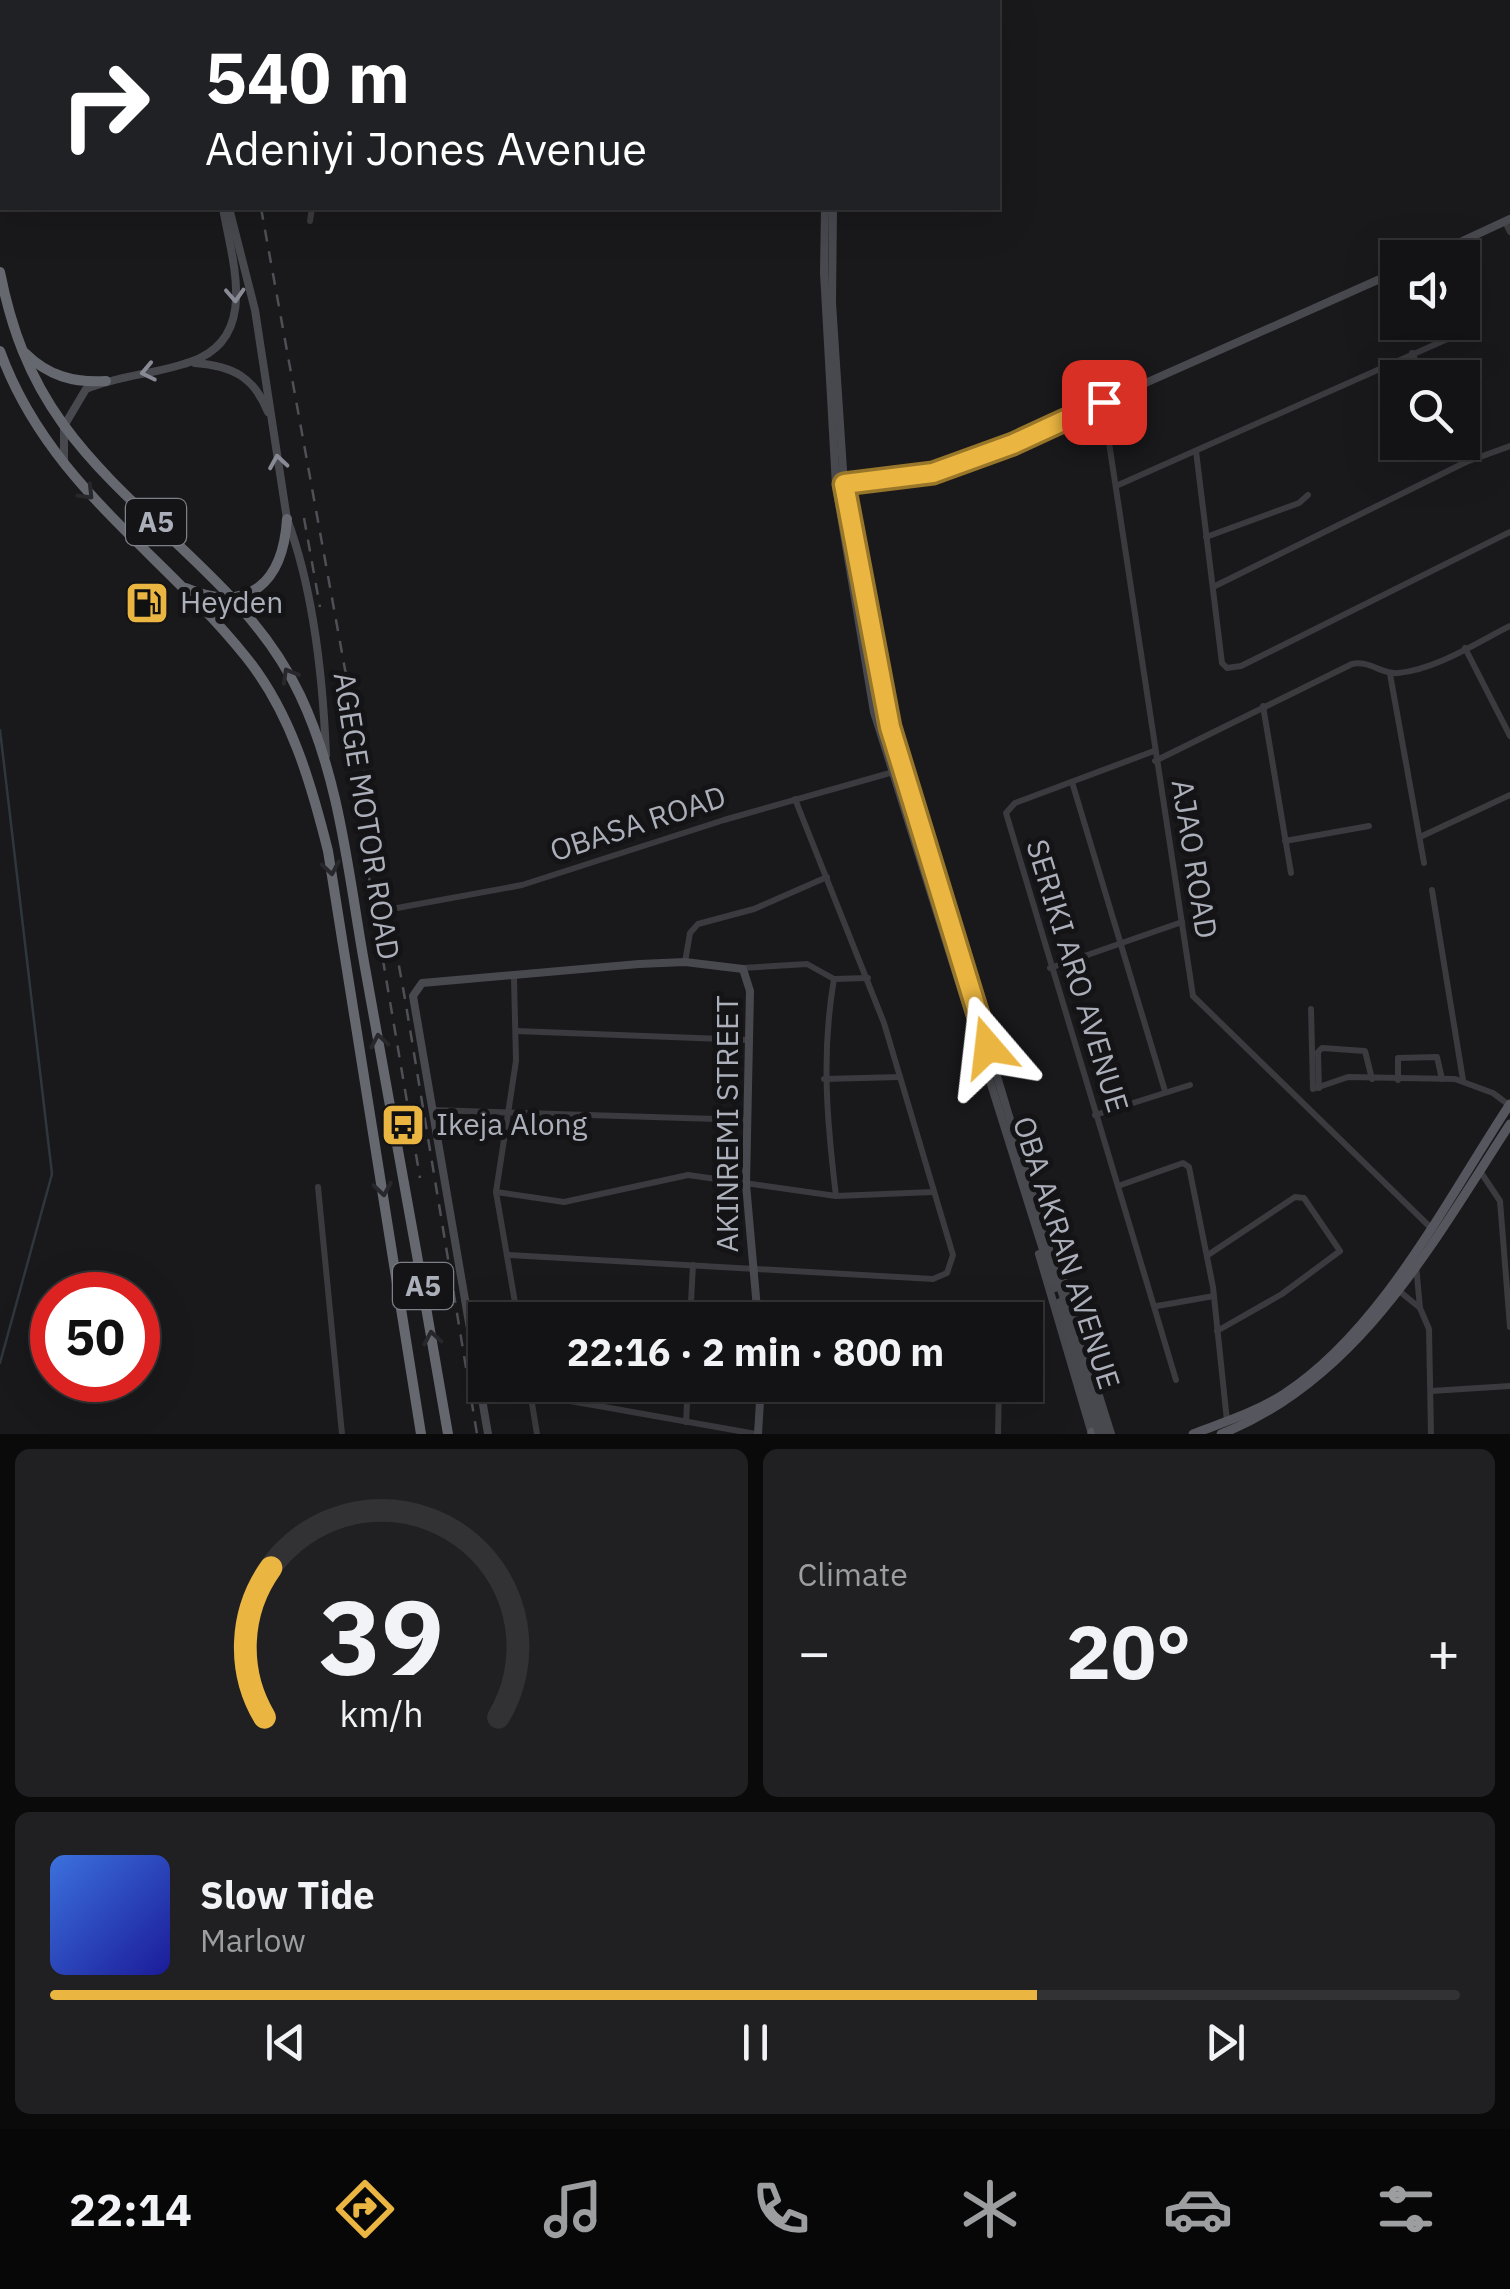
<!DOCTYPE html>
<html lang="en">
<head>
<meta charset="utf-8">
<style>
  body { margin:0; font-family:"IBM Plex Sans",sans-serif; background:#202022; color:#f1f3f6; height:100vh; display:flex; flex-direction:column; font-size:38px; white-space:nowrap }
  * { box-sizing:border-box; margin:0 }
  p { font-size:32px; color:#9d9ea0 }
  .icon { flex:none; width:55px; height:55px; fill:none; stroke:currentColor; stroke-width:2; stroke-linecap:round; stroke-linejoin:round }
  .map { position:relative; height:1434px; overflow:hidden }
  .drawer { display:flex; flex-direction:column; gap:15px; padding:15px; background:#0a0a0b; flex:1 }
  .drawer>* { flex:none }
  .hud { position:absolute; left:0px; top:0px; width:1000px; height:210px; box-shadow:0 10px 40px #0002,0 0 0 2px #323234; background:#202124; color:#fff; overflow:hidden }
  .buttons { position:absolute; left:1380px; top:240px; display:grid; gap:20px }
  .buttons a { display:grid; place-items:center; width:100px; height:100px; border-radius:0px; background:#131214; box-shadow:0 10px 40px #0002,0 0 0 2px #323234; font-size:50px }
  .speed { position:absolute; left:30px; top:1272px; display:flex; gap:20px; font-size:50px; font-weight:700; text-align:center }
  .speed>* { display:grid; place-content:center; width:130px; height:130px; border-radius:50%; background:#131214; box-shadow:0 10px 40px #0002,0 0 0 2px #323234; line-height:1 }
  .speed .limit { border:15px solid #d22; background:#fff; color:#111 }
  .pin { position:absolute; display:grid; place-items:center; width:85px; height:85px; color:#fff; margin:-42px; border-radius:20px; box-shadow:0 5px 15px #0006 }
  .me { position:absolute; width:110px; margin:-55px; rotate:343deg; stroke-linejoin:round; filter:drop-shadow(0 0 8px #0008) }
  .turn { display:flex; align-items:center; gap:35px; height:210px; padding:0 40px; font-size:45px }
  .turn .icon { width:130px; height:130px; stroke-width:2.5 }
  .turn b { display:block; font-size:70px; line-height:85px }
  .big { font-size:75px; font-weight:700; line-height:1.1 }
  .drawer .widget { flex:1; display:flex; flex-direction:column; justify-content:center; gap:15px; min-width:0; padding:0 35px; border-radius:15px; background:#202022 }
  .drawer .dial { align-items:center; gap:0 }
  .dial svg { height:260px; overflow:visible; fill:none; stroke:#323234; stroke-width:7; stroke-linecap:round; text-anchor:middle }
  .dial text { fill:#f1f3f6; stroke:none }
  .song { display:flex; align-items:center; gap:30px }
  .cover { width:120px; height:120px; border-radius:15px; background:linear-gradient(135deg,hsl(220 70% 55%),hsl(240 70% 35%)) }
  .played { height:10px; border-radius:5px; background:linear-gradient(90deg,#eab541 70%,#323234 70%) }
  .keys { display:flex; justify-content:space-around; direction:ltr }
  .heat { display:flex; justify-content:space-between; align-items:center; font-size:55px; direction:ltr }
  .drawer .tiles { flex:1; display:grid; gap:15px; grid-template-columns:1fr 1fr }
  .widget:last-child { grid-column:span 2 }
  .trip { position:absolute; left:468px; top:1302px; width:575px; height:100px; border-radius:0px; background:#131214; box-shadow:0 10px 40px #0002,0 0 0 2px #323234; font-weight:700; line-height:100px; text-align:center }
  .dock { display:flex; height:160px; justify-content:space-around; align-items:center; background:#080708; color:#9d9ea0 }
  .dock .icon { width:70px; height:70px }
  .dock .on { color:#eab541 }
  .dock b { font-size:45px; color:#f1f3f6 }
  .map>svg:first-child { display:block }
  .lines { fill:none; stroke-linecap:round; stroke-linejoin:round }
  .stream { stroke:#2f373e; stroke-width:2.5 }
  .street { stroke:#3a3a3f; stroke-width:6 }
  .secondary { stroke:#48494f; stroke-width:8 }
  .primary { stroke:#56575e; stroke-width:9 }
  .highway { stroke:#666870; stroke-width:10 }
  .rail { stroke:#4f5056; stroke-width:2.5; stroke-dasharray:12 10; stroke-linecap:butt }
  .secondary-bridge { stroke:#48494f; stroke-width:8 }
  .oneway { stroke:#888b95 }
  .oneway2 { stroke:#28282c }
  .route-casing { stroke:#98762a; stroke-width:25 }
  .route { stroke:#eab541; stroke-width:18 }
  .labels { text-anchor:middle; stroke-width:10; stroke-linejoin:round; paint-order:stroke }
  .shield { fill:#141316; stroke:#7e8089; stroke-width:2.5 }
  .shield-label { font-size:28px; font-weight:bold; fill:#abafba }
  .poi-label { font-size:30px; fill:#abafba; stroke:#141316; text-anchor:start }
  .street-label { font-size:30px; fill:#abafba; stroke:#141316 }
</style>
</head>
<body>
<div class="map">
<svg width="1510" height="1434" viewBox="0 0 1510 1434">
  <rect width="100%" height="100%" fill="#19181b"/>
  <g class="lines">
    <polyline class="stream" points="0,730 52,1174 0,1363"/>
    <g class="street">
      <polyline points="349,2 350,0"/>
      <polyline points="0,168 2,168"/>
      <polyline points="310,221 312,208"/>
      <polyline points="1505,222 1510,232"/>
      <polyline points="1412,353 1424,378"/>
      <polyline points="1103,403 1193,996 1429,1226"/>
      <polyline points="1456,442 1466,462"/>
      <polyline points="1196,451 1222,663 1227,668 1241,666 1510,532"/>
      <polyline points="1116,486 1461,333"/>
      <polyline points="1206,537 1299,503 1308,495"/>
      <polyline points="1213,587 1466,462 1510,446"/>
      <polyline points="1465,648 1510,736"/>
      <polyline points="1390,674 1424,863"/>
      <polyline points="1263,706 1291,873"/>
      <polyline points="1154,751 1015,803 1006,813 1176,1380"/>
      <path d="M1155,761L1352,664C1370,660 1382,675 1398,673C1437,669 1476,643 1510,626"/>
      <polyline points="1072,782 1165,1091"/>
      <polyline points="1420,837 1510,795"/>
      <polyline points="1285,841 1369,826"/>
      <polyline points="1432,890 1463,1080"/>
      <polyline points="397,908 522,885 724,820 890,773"/>
      <polyline points="685,962 690,933 698,924 754,909 827,877"/>
      <polyline points="742,968 807,964 834,979"/>
      <polyline points="1050,968 1182,922"/>
      <polyline points="514,978 516,1061 496,1192 518,1320"/>
      <polyline points="1311,1009 1313,1089 1348,1077 1455,1079 1493,1093 1509,1105"/>
      <polyline points="516,1031 748,1040"/>
      <polyline points="824,1079 900,1077"/>
      <polyline points="1398,1080 1398,1058 1437,1057 1442,1079"/>
      <polyline points="1319,1088 1318,1052 1322,1048 1365,1051 1372,1079"/>
      <polyline points="432,1110 748,1120"/>
      <polyline points="1095,1115 1190,1085"/>
      <polyline points="1480,1171 1500,1201 1510,1327"/>
      <polyline points="1118,1186 1183,1163 1189,1167 1213,1287 1227,1421"/>
      <polyline points="318,1187 342,1434"/>
      <polyline points="496,1192 564,1202 688,1175 836,1196 933,1192"/>
      <path d="M836,1196C827,1121 821,1054 834,979L868,978"/>
      <polyline points="509,1255 933,1279 947,1273 953,1255 884,1023 795,799"/>
      <polyline points="1208,1255 1295,1197 1304,1198 1340,1251 1282,1294 1217,1331"/>
      <polyline points="1416,1265 1420,1308 1429,1329 1431,1434"/>
      <polyline points="1398,1290 1420,1308"/>
      <polyline points="1157,1306 1214,1296"/>
      <polyline points="690,1320 693,1265"/>
      <polyline points="529,1385 537,1434"/>
      <polyline points="1431,1391 1510,1386"/>
      <polyline points="531,1394 756,1434"/>
      <polyline points="686,1422 688,1385"/>
      <polyline points="998,1434 999,1385"/>
    </g>
    <g class="secondary">
      <polyline points="189,0 190,2"/>
      <polyline points="841,2 842,0"/>
      <polyline points="848,2 849,0"/>
      <path d="M229,208L255,310L287,519C314,591 323,679 326,755"/>
      <polyline points="825,208 824,273 836,486 874,712 1055,1288"/>
      <polyline points="833,208 832,303 844,485 878,680 1060,1286"/>
      <polyline points="1426,258 1510,219"/>
      <path d="M195,363C233,366 254,377 268,412"/>
      <path d="M64,462V426L86,389C120,375 156,374 190,362C260,339 232,261 223,208"/>
      <polyline points="840,485 933,473 974,459 1398,271"/>
      <polyline points="1039,1254 1092,1434"/>
      <polyline points="1063,1281 1111,1434"/>
      <polyline points="488,1434 413,996 422,983 639,964 685,962 743,969 750,991 746,1184 758,1320"/>
      <polyline points="758,1434 761,1385"/>
    </g>
    <g class="primary">
      <polyline points="1092,1432 1092,1434"/>
      <path d="M1193,1434C1224,1422 1256,1412 1284,1394C1382,1330 1447,1199 1510,1104"/>
      <path d="M1221,1434C1359,1380 1433,1242 1510,1124"/>
    </g>
    <g class="highway">
      <path d="M0,272C11,328 29,377 63,424C134,522 247,583 300,695C341,781 349,881 366,973C394,1127 422,1280 448,1434"/>
      <path d="M0,351C48,484 162,552 246,657C291,713 311,783 328,851L421,1434"/>
      <path d="M25,353C48,376 74,383 106,381"/>
      <path d="M186,588C249,615 283,582 287,519"/>
    </g>
    <g class="rail">
      <polyline points="217,0 218,2"/>
      <polyline points="261,208 405,999 477,1434"/>
      <polyline points="304,518 320,607"/>
      <polyline points="368,872 420,1178"/>
    </g>
    <g class="secondary-bridge">
      <polyline points="1060,1286 1106,1434"/>
      <polyline points="1060,1302 1099,1434"/>
    </g>
  </g>
  <defs><path id="oneway-chevron" d="M-2-3.5L2.5 0L-2 3.5" fill="none" stroke-width="1.6" stroke-linecap="round" stroke-linejoin="round" transform="scale(2.5)"/></defs>
  <g class="oneway">
    <use href="#oneway-chevron" transform="translate(235 295) rotate(87)"/>
    <use href="#oneway-chevron" transform="translate(148 372) rotate(168)"/>
    <use href="#oneway-chevron" transform="translate(278 462) rotate(-99)"/>
  </g>
  <g class="oneway2">
    <use href="#oneway-chevron" transform="translate(87 493) rotate(46)"/>
    <use href="#oneway-chevron" transform="translate(289 675) rotate(-120)"/>
    <use href="#oneway-chevron" transform="translate(331 868) rotate(80)"/>
    <use href="#oneway-chevron" transform="translate(379 1041) rotate(-100)"/>
    <use href="#oneway-chevron" transform="translate(383 1189) rotate(81)"/>
    <use href="#oneway-chevron" transform="translate(432 1338) rotate(-100)"/>
  </g>
  <g class="lines">
    <defs>
      <polyline id="route" points="988,1047 890,727 844,484 933,473 1013,444 1104,402"/>
    </defs>
    <use href="#route" class="route-casing"/>
    <use href="#route" class="route"/>
  </g>
  <defs>
    <symbol id="fuel-square" viewBox="-11 -11 22 22"><rect x="-9" y="-9" width="18" height="18" rx="4" fill="#eab541" stroke="#141316"/><path d="M-5.5-6h7V0h2V4h1.3V-2.5L3-4.5l.8-.8L6-3V5H2.5V1h-1V6h-7ZM-4.2-4.7v3.2H.2V-4.7Z" fill="#111"/></symbol>
    <symbol id="bus-square" viewBox="-11 -11 22 22"><rect x="-9" y="-9" width="18" height="18" rx="4" fill="#eab541" stroke="#141316"/><path d="M-5-6H5V4H4V6H2V4H-2V6H-4V4H-5ZM-3.5-4V0h7V-4ZM-3.5 1.2v1.5H-2V1.2ZM2 1.2v1.5H3.5V1.2Z" fill="#111"/></symbol>
  </defs>
  <g fill-rule="evenodd">
    <use href="#fuel-square" x="122" y="578" width="50" height="50"/>
    <use href="#bus-square" x="378" y="1100" width="50" height="50"/>
  </g>
  <g class="labels">
    <g class="shield">
      <rect x="126" y="499" width="60" height="46" rx="8"/>
      <rect x="393" y="1263" width="60" height="46" rx="8"/>
    </g>
    <g class="shield-label">
      <text x="156" y="532">A5</text>
      <text x="423" y="1296">A5</text>
    </g>
    <g class="poi-label">
      <text x="180" y="613">Heyden</text>
      <text x="436" y="1135">Ikeja Along</text>
    </g>
    <g class="street-label">
      <text transform="translate(366 816) rotate(81)" y="10">AGEGE MOTOR ROAD</text>
      <text transform="translate(638 824) rotate(-18)" y="10">OBASA ROAD</text>
      <text transform="translate(1194 859) rotate(81)" y="10">AJAO ROAD</text>
      <text transform="translate(1077 976) rotate(73)" y="10">SERIKI ARO AVENUE</text>
      <text transform="translate(728 1124) rotate(-90)" y="10">AKINREMI STREET</text>
      <text transform="translate(1066 1253) rotate(72)" y="10">OBA AKRAN AVENUE</text>
    </g>
  </g>
</svg>
<div class="buttons">
<a><svg class="icon" aria-label="sound" viewBox="0 0 24 24"><path d="M4 9h4l5-4v14l-5-4H4zM17 9q2 3 0 6"/></svg></a>
<a><svg class="icon" aria-label="search" viewBox="0 0 24 24"><circle cx="10" cy="10" r="6"/><path d="M15 15l6 6"/></svg></a>
</div>
<div class="speed"><div class="limit">50</div></div>
<div class="pin" style="left:1104px;top:402px;background:#d93025"><svg class="icon" aria-label="arrive" viewBox="0 0 24 24"><path d="M6 21V4h12l-3 4 3 4H6"/></svg></div>
<svg class="me" style="left:988px;top:1047px" viewBox="-20 -20 40 40"><path d="M0-17L14 15 0 8-14 15z" fill="#eab541" stroke="#fff" stroke-width="4"/></svg>
<div class="trip">22:16 · 2 min · 800 m</div>
<div class="hud">
<div class="turn"><svg class="icon" aria-label="right" viewBox="0 0 24 24"><path d="M7 20v-9h11M14 6l5 5-5 5"/></svg><div><b>540 m</b>Adeniyi Jones Avenue</div></div>
</div>
</div>
<section class="drawer">
<div class="tiles">
<div class="widget dial"><svg viewBox="0 0 100 80">
<path d="M14 69A42 42 0 1 1 86 69"/>
<path d="M14 69A42 42 0 0 1 16 23" stroke="#eab541"/>
<text x="50" y="56" font-size="32" font-weight="700">39</text>
<text x="50" y="72" font-size="11">km/h</text>
</svg></div>
<div class="widget"><p>Climate</p>
<div class="heat"><a>−</a><b class="big">20°</b><a>+</a></div>
</div>
<div class="widget">
<div class="song"><i class="cover"></i><div><b>Slow Tide</b><p>Marlow</p></div></div>
<div class="played"></div>
<div class="keys"><svg class="icon" aria-label="previous" viewBox="0 0 24 24"><path d="M18 5L8 12l10 7zM5 5v14"/></svg><svg class="icon" aria-label="pause" viewBox="0 0 24 24"><path d="M8 5v14M16 5v14"/></svg><svg class="icon" aria-label="next" viewBox="0 0 24 24"><path d="M6 5l10 7-10 7zM19 5v14"/></svg></div>
</div>
</div>
</section>
<nav class="dock">
<b>22:14</b>
<svg class="icon on" aria-label="directions" viewBox="0 0 24 24"><path d="M12 3l9 9-9 9-9-9zM9 14v-3h6M13 9l2 2-2 2"/></svg>
<svg class="icon" aria-label="music" viewBox="0 0 24 24"><path d="M9 18V5l10-2v13"/><circle cx="6" cy="18" r="3"/><circle cx="16" cy="16" r="3"/></svg>
<svg class="icon" aria-label="phone" viewBox="0 0 24 24"><path d="M5 4h4l2 5-3 2q2 4 5 5l2-3 5 2v4C11 20 4 13 5 4z"/></svg>
<svg class="icon" aria-label="climate" viewBox="0 0 24 24"><path d="M12 3v18M4 7l16 10M4 17L20 7"/></svg>
<svg class="icon" aria-label="car" viewBox="0 0 24 24"><path d="M5 17H2v-5l4-1 3-4h7l3 4 3 1v5h-3M9 17h6M6 11h13"/><circle cx="7" cy="17" r="2"/><circle cx="17" cy="17" r="2"/></svg>
<svg class="icon" aria-label="filters" viewBox="0 0 24 24"><path d="M4 7h16M4 17h16"/><circle cx="9" cy="7" r="2"/><circle cx="15" cy="17" r="2"/></svg>
</nav>
</body>
</html>
